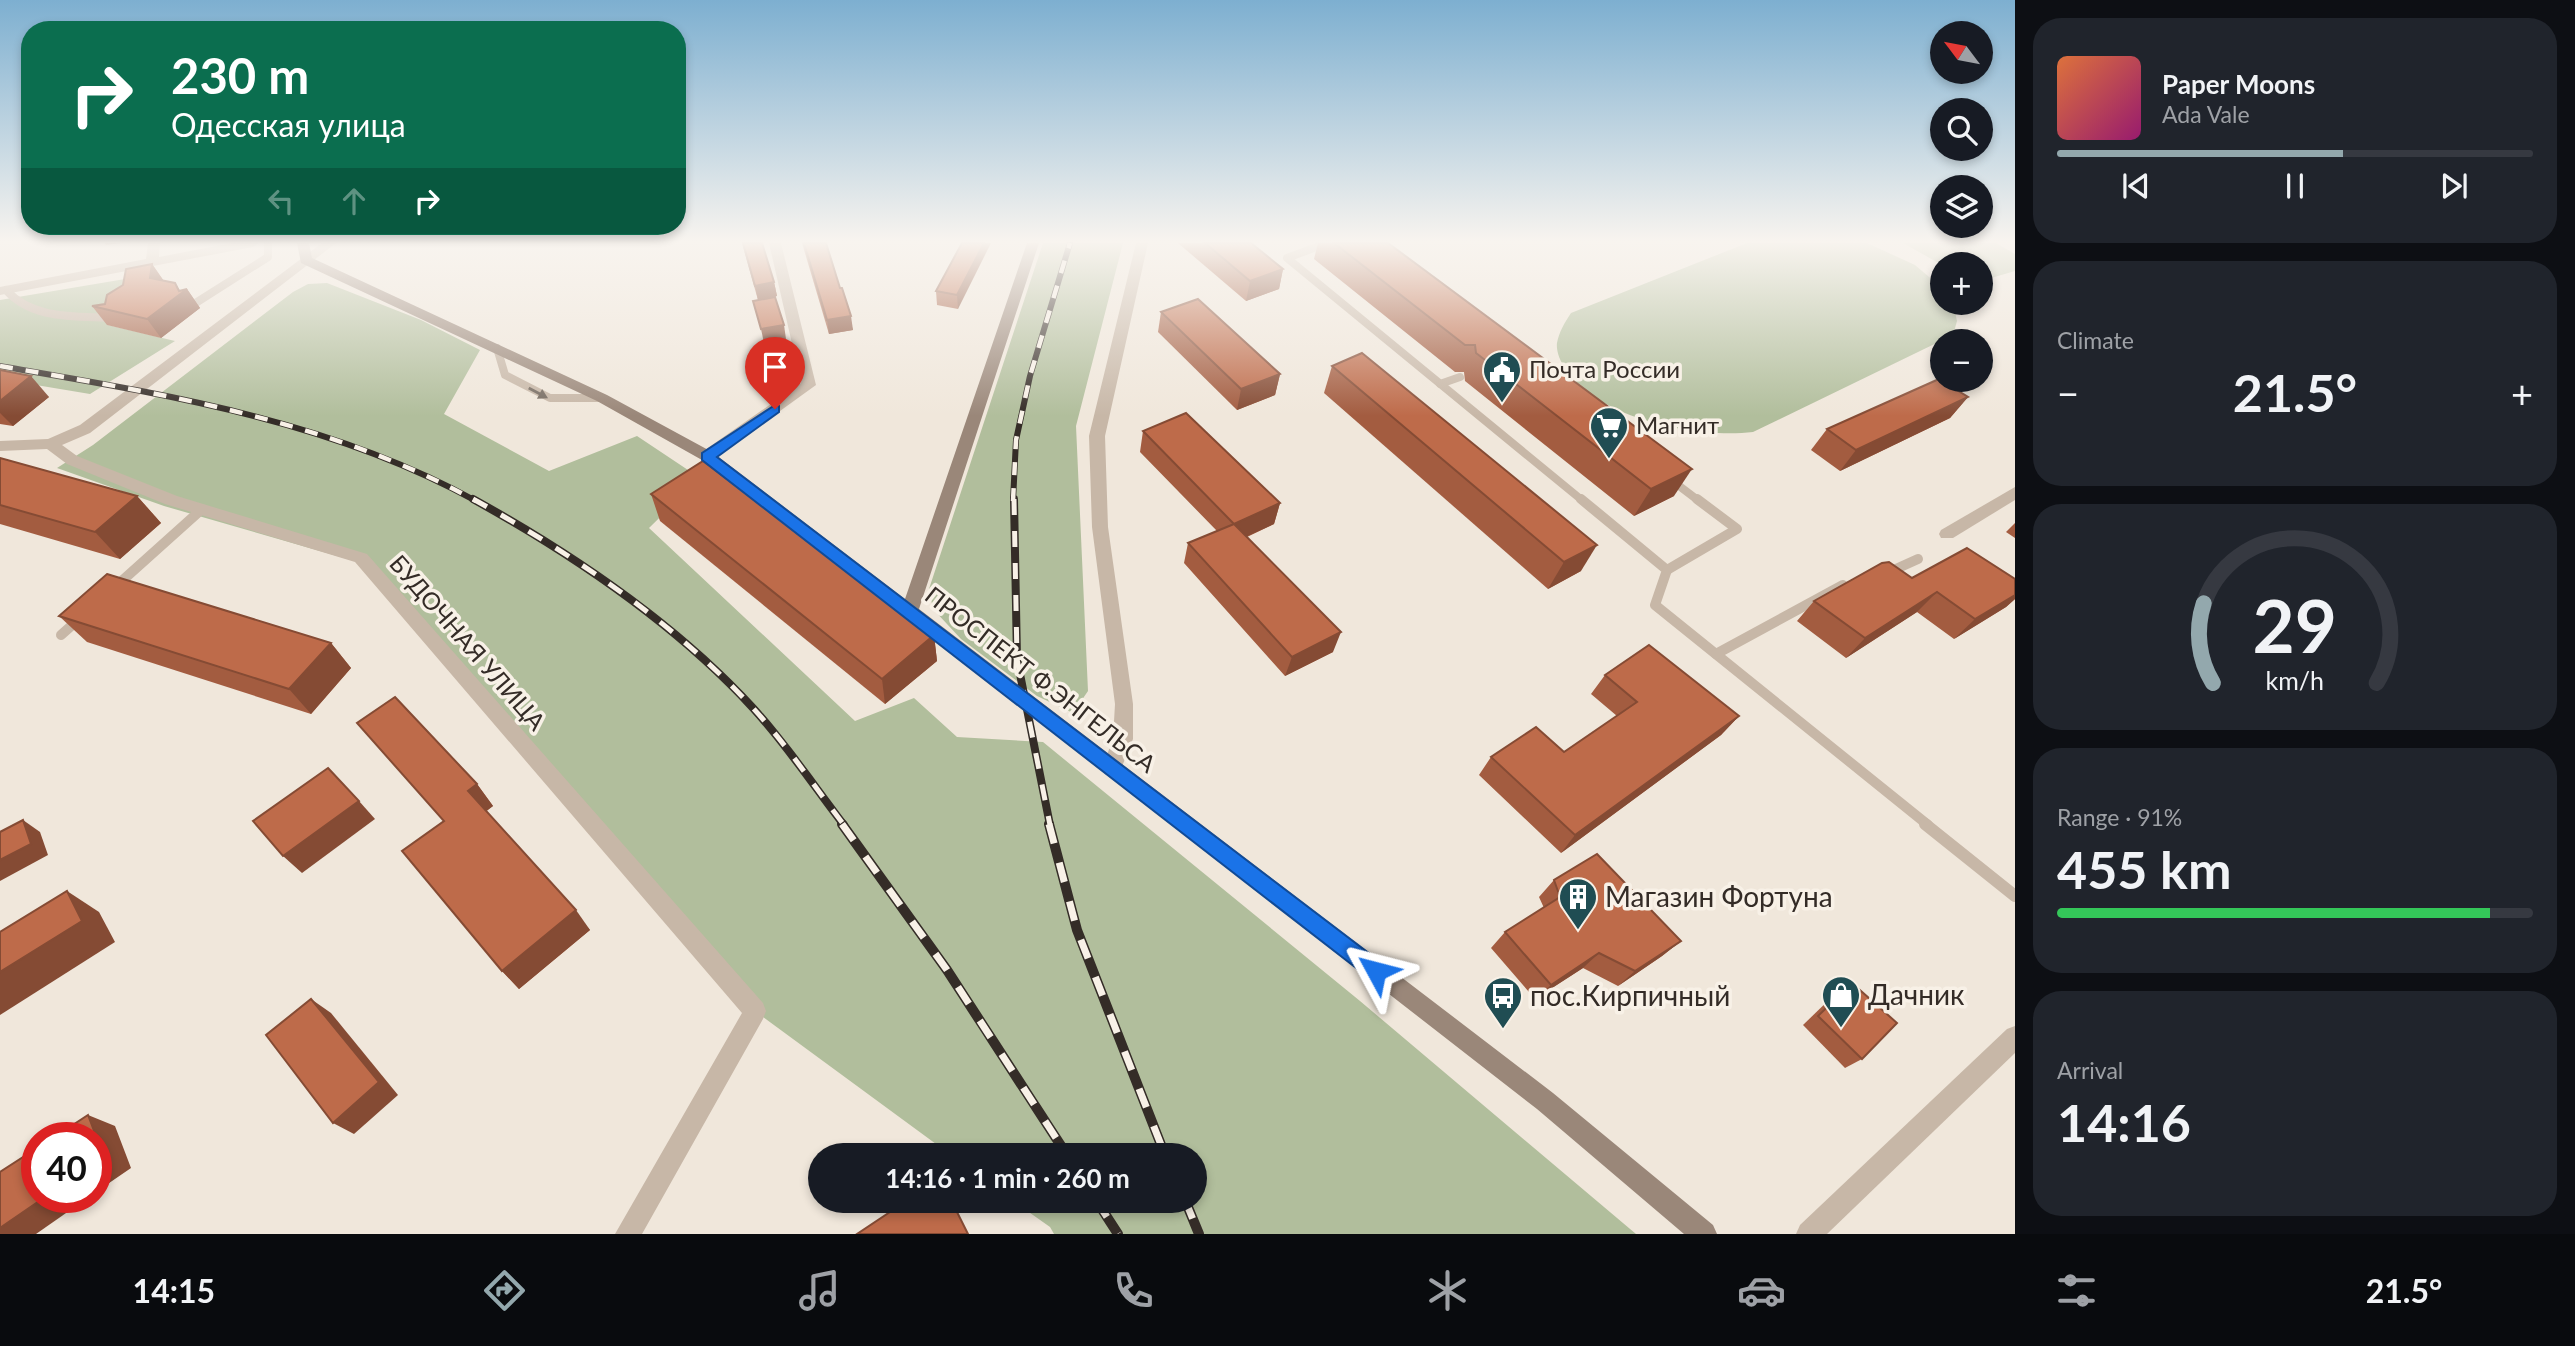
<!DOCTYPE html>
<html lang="en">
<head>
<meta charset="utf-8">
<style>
  body { margin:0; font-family:Lato,sans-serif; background:#20242c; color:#f1f3f6; height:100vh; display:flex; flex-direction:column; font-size:26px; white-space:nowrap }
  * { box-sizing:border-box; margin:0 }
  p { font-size:23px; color:#9ea1a6 }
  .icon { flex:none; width:38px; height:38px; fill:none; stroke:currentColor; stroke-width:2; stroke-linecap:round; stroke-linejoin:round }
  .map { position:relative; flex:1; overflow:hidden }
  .panel { display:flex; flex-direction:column; gap:18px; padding:18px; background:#0d0f14; width:560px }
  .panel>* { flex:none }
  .top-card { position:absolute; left:21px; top:21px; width:665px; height:214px; border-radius:28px; box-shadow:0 4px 10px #0003; background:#0b6e4f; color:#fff; overflow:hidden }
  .needle { width:46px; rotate:302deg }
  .buttons { position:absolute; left:1930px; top:21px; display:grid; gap:14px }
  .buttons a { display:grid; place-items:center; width:63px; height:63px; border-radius:50%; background:#171b24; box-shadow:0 4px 10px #0003; font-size:35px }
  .speed { position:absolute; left:21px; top:1122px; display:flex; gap:14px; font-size:35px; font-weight:700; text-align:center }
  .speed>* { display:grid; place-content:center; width:91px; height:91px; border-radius:50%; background:#171b24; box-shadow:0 4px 10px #0003; line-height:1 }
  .speed .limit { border:10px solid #d22; background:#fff; color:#111 }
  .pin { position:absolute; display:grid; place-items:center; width:60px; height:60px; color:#fff; margin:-72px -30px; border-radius:50% 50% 50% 0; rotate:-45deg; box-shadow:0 0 7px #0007 }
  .pin .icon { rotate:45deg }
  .me { position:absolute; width:77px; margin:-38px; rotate:308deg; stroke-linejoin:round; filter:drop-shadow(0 0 5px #0008) }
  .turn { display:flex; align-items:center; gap:24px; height:147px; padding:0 35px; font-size:32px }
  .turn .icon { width:91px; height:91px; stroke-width:2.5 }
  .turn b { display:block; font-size:49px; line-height:60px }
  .lanes { display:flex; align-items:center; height:66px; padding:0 35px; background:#0003; justify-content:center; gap:35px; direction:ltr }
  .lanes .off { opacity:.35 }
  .big { font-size:52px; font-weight:700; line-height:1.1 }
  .panel .widget { flex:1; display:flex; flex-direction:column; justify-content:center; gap:10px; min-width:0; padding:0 24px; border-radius:28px; background:#20242c }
  .panel .dial { align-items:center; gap:0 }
  .dial svg { height:182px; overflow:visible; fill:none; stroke:#363941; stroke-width:7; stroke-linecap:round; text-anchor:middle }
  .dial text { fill:#f1f3f6; stroke:none }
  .song { display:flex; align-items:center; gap:21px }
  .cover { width:84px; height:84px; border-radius:10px; background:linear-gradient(135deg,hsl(20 70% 55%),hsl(320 70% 35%)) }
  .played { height:7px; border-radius:4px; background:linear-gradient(90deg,#93a8ad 60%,#363941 60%) }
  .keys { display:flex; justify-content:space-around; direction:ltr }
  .heat { display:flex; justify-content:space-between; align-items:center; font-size:38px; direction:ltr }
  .charge { height:10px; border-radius:5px; background:linear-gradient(90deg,#34c759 91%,#363941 0) }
  .trip { position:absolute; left:808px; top:1143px; width:399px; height:70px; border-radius:35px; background:#171b24; box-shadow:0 4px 10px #0003; font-weight:700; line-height:70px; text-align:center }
  .menu { display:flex; height:112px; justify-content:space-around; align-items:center; background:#090b0e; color:#9ea1a6 }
  .menu .icon { width:49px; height:49px }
  .menu .active { color:#93a8ad }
  .menu b { font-size:32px; color:#f1f3f6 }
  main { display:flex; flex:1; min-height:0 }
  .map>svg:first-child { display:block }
  .green { fill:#b1be9c }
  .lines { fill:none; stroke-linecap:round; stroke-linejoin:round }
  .lane-far2 { stroke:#c7b7a7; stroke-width:8 }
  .lane-far1 { stroke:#c7b7a7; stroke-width:10 }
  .lane { stroke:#c7b7a7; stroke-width:12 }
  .street { fill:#c7b7a7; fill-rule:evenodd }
  .secondary { fill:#9a8779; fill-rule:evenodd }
  .rail-far2-casing { stroke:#342c27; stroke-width:6 }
  .rail-far1-casing { stroke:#342c27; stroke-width:8 }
  .rail-casing { stroke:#342c27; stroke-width:10 }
  .rail-far2 { stroke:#f8f1e7; stroke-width:4.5; stroke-dasharray:13; stroke-linecap:butt }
  .rail-far1 { stroke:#f8f1e7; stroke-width:5; stroke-dasharray:16; stroke-linecap:butt }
  .rail { stroke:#f8f1e7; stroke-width:7; stroke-dasharray:20; stroke-linecap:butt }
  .wall { fill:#a35c40 }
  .shaded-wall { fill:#854b34 }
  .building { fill:#be6b4a; stroke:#854b34; stroke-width:2 }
  .oneway { fill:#766b61 }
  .route { fill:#1a73e8; stroke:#114b97; stroke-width:2 }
  .labels { text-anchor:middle; stroke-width:7; stroke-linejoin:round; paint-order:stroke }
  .poi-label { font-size:24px; fill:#342c27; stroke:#f8f1e7; text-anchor:start }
  .street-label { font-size:24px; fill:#342c27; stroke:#f8f1e7 }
  .near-poi-label { font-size:28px; fill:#342c27; stroke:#f8f1e7; text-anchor:start }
</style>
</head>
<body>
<main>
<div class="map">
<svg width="2015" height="1234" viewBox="0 0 2015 1234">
  <rect width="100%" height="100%" fill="#f0e7db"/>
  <g class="green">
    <polygon points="1043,243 1123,243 1076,426 1088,691 1073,713 1037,696 961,639 933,609 929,589"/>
    <path d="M1747,243H1867L1915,265L1942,288V303H1953L1957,321L1953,335L1753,432C1697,439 1597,419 1565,368C1560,361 1556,351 1557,343C1559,332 1565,322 1571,313Z"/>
    <polygon points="1903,243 1996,243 2015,254 2015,271 1981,281 1981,264 1942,265"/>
    <polygon points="143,276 108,325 175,341 90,394 0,379 0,300"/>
    <polygon points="327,283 421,320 480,350 444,414 549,471 637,436 700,478 649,528 855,721 914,698 957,737 1043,742 1360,1001 1636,1234 1054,1234 1050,1227 1013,1201 1195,1200 1195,1155 951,1155 755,1011 358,562 164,506 57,468 93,445 293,292 308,284"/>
  </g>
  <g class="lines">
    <g class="lane-far2">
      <polyline points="1327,243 1287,258 1583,501"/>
      <path d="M6,290C33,320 75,316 112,318"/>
      <polyline points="194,304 268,257 268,243"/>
      <polyline points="497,348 505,375 550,398 602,398"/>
      <polyline points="1440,384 1460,377"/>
      <polyline points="1670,479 1699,501"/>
    </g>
    <g class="lane-far1">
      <polyline points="1581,499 1667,570 1655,605 1928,825"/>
      <polyline points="1667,570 1737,529 1697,499"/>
      <polyline points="1887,573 1918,559"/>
      <polyline points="114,588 202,509"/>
      <polyline points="61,635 79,619"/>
      <polyline points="1716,654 1843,585"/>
    </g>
    <polyline class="lane" points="1925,824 2015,896"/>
    <g class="street">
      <polygon points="148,243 160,243 159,257 232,243 259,243 253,247 0,295 0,287 146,259"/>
      <polygon points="322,243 336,243 90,433 62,445 77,456 177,496 367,554 763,1003 766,1011 763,1019 642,1234 615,1234 742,1013 355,562 165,504 67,464 47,449 0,451 0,441 48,439 80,425"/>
      <polygon points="769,243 781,243 816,385 712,460 702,460 699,456 702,452 801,383"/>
      <polygon points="1136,243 1148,243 1105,436 1108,527 1133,704 1133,739 1119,774 1112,776 1105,774 1102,768 1113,739 1115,704 1092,527 1089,436"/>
      <polygon points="2015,487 2015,500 1953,538 1941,538 1939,534 1941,530"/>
      <polygon points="2015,1026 2015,1053 1827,1234 1796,1234 1800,1225 2007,1029"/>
    </g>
    <polygon class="secondary" points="297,243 309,243 312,258 607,395 712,452 905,599 1027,243 1039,243 919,609 1553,1093 1713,1225 1717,1234 1684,1234 1537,1109 702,460 597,401 301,263"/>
    <defs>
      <g id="rail-far2">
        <path d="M0,366C163,394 330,420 476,501"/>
        <polyline points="1013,501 1016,440 1030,376 1070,243"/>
      </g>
      <g id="rail-far1">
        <path d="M473,499C574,555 675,623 753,708C786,744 814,786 844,825"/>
        <polyline points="1014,499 1017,659 1050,825"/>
      </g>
      <g id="rail">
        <polyline points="842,824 947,970 1067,1155"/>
        <polyline points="1049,824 1077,930 1165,1155"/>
        <polyline points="1096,1200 1118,1234"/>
        <polyline points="1185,1200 1199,1234"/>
      </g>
    </defs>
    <use href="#rail-far2" class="rail-far2-casing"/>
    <use href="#rail-far1" class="rail-far1-casing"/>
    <use href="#rail" class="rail-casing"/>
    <use href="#rail-far2" class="rail-far2"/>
    <use href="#rail-far1" class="rail-far1"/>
    <use href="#rail" class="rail"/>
  </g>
  <g class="wall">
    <polygon points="742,243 762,243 774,282 777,296 758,300"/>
    <polygon points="802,243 826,243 853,330 829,334"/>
    <polygon points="962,243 958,309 937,305 936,291"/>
    <polygon points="1178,243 1251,243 1283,269 1279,289 1246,301"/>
    <polygon points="1318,243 1388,243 1674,496 1634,516 1465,381 1464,372 1455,372 1314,259"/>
    <polygon points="152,264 164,281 175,283 180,291 187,289 200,308 161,338 107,325 92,306 105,304"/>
    <polygon points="1161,312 1280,374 1275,395 1237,410 1158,332"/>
    <polygon points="1332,366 1581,571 1548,589 1324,393"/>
    <polygon points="0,370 49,397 13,426 0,424"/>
    <polygon points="1968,397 1950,418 1840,471 1811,450 1827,429"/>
    <polygon points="1143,431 1280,503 1274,524 1247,537 1333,652 1285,676 1184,563 1188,543 1217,531 1140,452"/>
    <polygon points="0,458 137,496 161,523 120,559 0,524"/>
    <polygon points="651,494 934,635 937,661 885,704 660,521"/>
    <polygon points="2015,523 2015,538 2006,532"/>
    <polygon points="1912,578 2015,579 2015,599 2006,607 1954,639 1917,612 1846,658 1797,621 1814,601"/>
    <polygon points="59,616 331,643 351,668 311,714 87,642"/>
    <polygon points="1605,675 1739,716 1721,735 1561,853 1479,775 1491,757 1564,752 1617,716 1591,694"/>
    <polygon points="357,723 477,784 493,806 486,811 590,930 519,989 502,971 444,821"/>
    <polygon points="1554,880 1681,941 1662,956 1618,986 1583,968 1535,999 1491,948 1505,932 1544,908 1539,897"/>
    <polygon points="1852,983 1862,1059 1845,1068 1803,1025 1836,993"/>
  </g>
  <g class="shaded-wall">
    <polygon points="105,243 121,243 106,245"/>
    <polygon points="984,243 991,243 958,309 957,295"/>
    <polygon points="152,264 165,283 150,278"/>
    <polygon points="1283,269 1279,289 1246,301 1250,281"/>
    <polygon points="774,282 777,296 758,300 755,286"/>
    <polygon points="175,283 181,293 187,289 200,308 161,338 147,319"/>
    <polygon points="851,316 853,330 829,334 827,320"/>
    <polygon points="784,325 786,339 764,343 761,329"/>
    <polygon points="1280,374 1275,395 1237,410 1241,389"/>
    <polygon points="31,376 49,397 13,426 0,413 0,401"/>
    <polygon points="1968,397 1950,418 1840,471 1856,450"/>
    <polygon points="1692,469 1674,496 1634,516 1651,489"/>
    <polygon points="137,496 161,523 120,559 95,532"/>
    <polygon points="1280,503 1274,524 1230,544 1234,524"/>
    <polygon points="1597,545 1581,571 1548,589 1564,562"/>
    <polygon points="1937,592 1917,612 1846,658 1865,638"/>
    <polygon points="2015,595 2015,599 2006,607 1954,639 1975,619"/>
    <polygon points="1341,632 1333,652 1285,676 1292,657"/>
    <polygon points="934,635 937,661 885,704 882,679"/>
    <polygon points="331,643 351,668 311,714 289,689"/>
    <polygon points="1739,716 1721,735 1561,853 1575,835"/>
    <polygon points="477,784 493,806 484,813 468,791"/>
    <polygon points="359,801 375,819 302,873 283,856"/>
    <polygon points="23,820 40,832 48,855 0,881 0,860"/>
    <polygon points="67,891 99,912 115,942 0,1015 0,972"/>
    <polygon points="576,910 590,930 519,989 502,971"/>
    <polygon points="1681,941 1662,956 1618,986 1635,971"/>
    <polygon points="1599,953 1583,968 1535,999 1551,985"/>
    <polygon points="311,999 331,1013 398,1095 354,1134 333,1123"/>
    <polygon points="88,1115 115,1126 131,1168 96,1192 96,1162"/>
    <polygon points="45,1197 89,1197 36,1234 0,1234 0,1228"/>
  </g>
  <g class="building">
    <polygon points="743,243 762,243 774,282 755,286"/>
    <polygon points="804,243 826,243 840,288 842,288 851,316 827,320"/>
    <polygon points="962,243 984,243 957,295 936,291"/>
    <polygon points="1205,243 1251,243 1283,269 1250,281"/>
    <polygon points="1334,243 1388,243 1692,469 1651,489 1476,353 1475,345 1465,345"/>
    <polygon points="152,264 150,278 175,283 179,291 187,289 147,319 92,306 105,304 107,295 123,285 126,269"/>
    <polygon points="775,297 784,325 761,329 753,301"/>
    <polygon points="1198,299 1280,374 1241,389 1161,312"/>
    <polygon points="1362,353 1597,545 1564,562 1332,366"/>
    <polygon points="0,370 31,376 0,401"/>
    <polygon points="1939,379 1968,397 1856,450 1827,429"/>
    <polygon points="1186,413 1280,503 1234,524 1143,431"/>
    <polygon points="0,458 137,496 95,532 0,505"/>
    <polygon points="703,461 934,635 882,679 651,494"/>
    <polygon points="1234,524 1341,632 1292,657 1188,543"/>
    <polygon points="1967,548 2015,579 2015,595 1975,619 1937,592 1865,638 1814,601 1882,563 1889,562 1912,578"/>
    <polygon points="107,574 331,643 289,689 59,616"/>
    <polygon points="1649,645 1739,716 1575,835 1491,757 1536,727 1564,752 1637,702 1605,675"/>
    <polygon points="395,697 477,784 468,791 576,910 502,971 402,851 444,821 357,723"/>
    <polygon points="328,768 359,801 283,856 253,821"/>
    <polygon points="23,820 31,844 0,860 0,832"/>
    <polygon points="1597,854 1681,941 1635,971 1599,953 1551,985 1505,932 1560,897 1554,880"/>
    <polygon points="67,891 82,921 0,972 0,932"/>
    <polygon points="1852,983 1897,1023 1862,1059 1818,1016"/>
    <polygon points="311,999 379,1082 333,1123 266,1035"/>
    <polygon points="88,1115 104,1157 96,1162 96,1138 53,1138"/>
    <polygon points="37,1148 37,1197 45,1197 0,1228 0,1172"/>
    <polygon points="908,1200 951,1200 968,1234 857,1234"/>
  </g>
  <defs><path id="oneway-solid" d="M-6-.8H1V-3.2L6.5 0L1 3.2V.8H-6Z" transform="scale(1.75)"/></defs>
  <use class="oneway" href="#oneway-solid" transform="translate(538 393) rotate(28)"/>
  <linearGradient id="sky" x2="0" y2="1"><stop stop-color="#7dafd0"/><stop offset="0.58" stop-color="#f8f4ef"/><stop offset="1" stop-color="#f8f4ef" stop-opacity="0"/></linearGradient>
  <rect width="2015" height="416" fill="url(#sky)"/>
  <polygon class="route" points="775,405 779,406 779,412 717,457 1383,964 1386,971 1383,978 1376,981 1369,978 702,460 702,453"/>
  <defs>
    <symbol id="civic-pin" viewBox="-11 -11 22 30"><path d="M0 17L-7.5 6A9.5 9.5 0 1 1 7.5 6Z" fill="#204d53" stroke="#f8f1e7"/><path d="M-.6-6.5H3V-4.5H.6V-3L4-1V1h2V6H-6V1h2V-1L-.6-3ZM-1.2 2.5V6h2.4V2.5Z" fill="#fff"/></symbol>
    <symbol id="supermarket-pin" viewBox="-11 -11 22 30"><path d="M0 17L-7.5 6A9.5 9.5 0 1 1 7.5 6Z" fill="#204d53" stroke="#f8f1e7"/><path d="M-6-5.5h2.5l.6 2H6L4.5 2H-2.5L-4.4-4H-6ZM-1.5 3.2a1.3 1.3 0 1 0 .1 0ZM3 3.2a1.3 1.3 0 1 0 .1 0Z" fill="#fff"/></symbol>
    <symbol id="building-pin" viewBox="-11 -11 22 30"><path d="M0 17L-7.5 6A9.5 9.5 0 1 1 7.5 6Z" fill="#204d53" stroke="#f8f1e7"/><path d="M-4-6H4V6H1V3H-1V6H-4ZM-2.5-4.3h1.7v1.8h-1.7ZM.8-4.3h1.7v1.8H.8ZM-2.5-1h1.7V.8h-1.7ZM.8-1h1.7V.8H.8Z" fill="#fff"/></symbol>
    <symbol id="shop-pin" viewBox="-11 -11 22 30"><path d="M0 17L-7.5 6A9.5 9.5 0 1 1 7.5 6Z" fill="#204d53" stroke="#f8f1e7"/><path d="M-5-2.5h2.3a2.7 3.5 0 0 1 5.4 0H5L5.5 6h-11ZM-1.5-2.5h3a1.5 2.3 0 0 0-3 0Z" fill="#fff"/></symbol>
    <symbol id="bus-pin" viewBox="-11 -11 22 30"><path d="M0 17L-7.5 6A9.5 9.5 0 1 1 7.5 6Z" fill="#204d53" stroke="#f8f1e7"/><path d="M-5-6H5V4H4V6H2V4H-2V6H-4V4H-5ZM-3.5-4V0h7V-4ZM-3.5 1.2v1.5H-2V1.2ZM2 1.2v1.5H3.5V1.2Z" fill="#fff"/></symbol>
  </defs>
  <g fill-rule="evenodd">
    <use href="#civic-pin" x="1480" y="348" width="44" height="60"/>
    <use href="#supermarket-pin" x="1587" y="404" width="44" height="60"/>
    <use href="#building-pin" x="1556" y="875" width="44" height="60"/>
    <use href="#shop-pin" x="1819" y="973" width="44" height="60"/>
    <use href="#bus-pin" x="1481" y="974" width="44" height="60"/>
  </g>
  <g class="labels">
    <g class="poi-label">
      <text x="1529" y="378">Почта России</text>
      <text x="1636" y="434">Магнит</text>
    </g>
    <g class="street-label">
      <text transform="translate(467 643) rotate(49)" y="8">БУДОЧНАЯ УЛИЦА</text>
      <text transform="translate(1040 680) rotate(38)" y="8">ПРОСПЕКТ Ф.ЭНГЕЛЬСА</text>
    </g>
    <g class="near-poi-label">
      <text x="1605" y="907">Магазин Фортуна</text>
      <text x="1868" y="1005">Дачник</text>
      <text x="1530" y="1006">пос.Кирпичный</text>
    </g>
  </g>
</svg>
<div class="buttons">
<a><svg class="needle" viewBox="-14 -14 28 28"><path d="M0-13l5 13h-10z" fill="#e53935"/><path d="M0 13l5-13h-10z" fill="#9ea1a6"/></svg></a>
<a><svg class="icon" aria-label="search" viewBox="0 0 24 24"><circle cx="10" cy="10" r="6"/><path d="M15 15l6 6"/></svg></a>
<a><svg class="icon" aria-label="layers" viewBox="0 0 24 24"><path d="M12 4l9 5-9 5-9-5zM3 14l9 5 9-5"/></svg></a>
<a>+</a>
<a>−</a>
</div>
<div class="speed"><div class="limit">40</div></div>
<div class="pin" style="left:775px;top:409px;background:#d93025"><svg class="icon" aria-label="arrive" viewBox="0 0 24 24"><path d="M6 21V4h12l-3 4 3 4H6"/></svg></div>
<svg class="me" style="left:1376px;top:971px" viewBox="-20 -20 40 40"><path d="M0-17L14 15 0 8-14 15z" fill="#1a73e8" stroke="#fff" stroke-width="4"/></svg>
<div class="trip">14:16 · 1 min · 260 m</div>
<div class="top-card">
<div class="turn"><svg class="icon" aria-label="right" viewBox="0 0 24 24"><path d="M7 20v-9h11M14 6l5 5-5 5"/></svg><div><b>230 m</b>Одесская улица</div></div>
<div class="lanes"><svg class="icon off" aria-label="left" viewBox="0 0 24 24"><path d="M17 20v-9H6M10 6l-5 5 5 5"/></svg><svg class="icon off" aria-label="ahead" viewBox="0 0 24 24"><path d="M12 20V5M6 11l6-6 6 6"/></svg><svg class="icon" aria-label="right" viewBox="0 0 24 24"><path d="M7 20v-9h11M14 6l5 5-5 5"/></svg></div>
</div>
</div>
<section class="panel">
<div class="widget">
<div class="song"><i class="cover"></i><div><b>Paper Moons</b><p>Ada Vale</p></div></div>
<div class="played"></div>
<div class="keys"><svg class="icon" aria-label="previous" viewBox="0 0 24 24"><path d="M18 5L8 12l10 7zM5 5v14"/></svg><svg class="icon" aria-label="pause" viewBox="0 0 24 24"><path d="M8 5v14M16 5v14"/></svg><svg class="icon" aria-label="next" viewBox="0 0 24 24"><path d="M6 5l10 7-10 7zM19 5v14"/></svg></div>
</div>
<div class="widget"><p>Climate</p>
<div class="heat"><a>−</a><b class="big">21.5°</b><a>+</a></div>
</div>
<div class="widget dial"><svg viewBox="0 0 100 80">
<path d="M14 69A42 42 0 1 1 86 69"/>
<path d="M14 69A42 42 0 0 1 10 34" stroke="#93a8ad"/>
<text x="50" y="56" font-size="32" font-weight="700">29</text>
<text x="50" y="72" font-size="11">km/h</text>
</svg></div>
<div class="widget"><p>Range · 91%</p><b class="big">455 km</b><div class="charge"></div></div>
<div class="widget"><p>Arrival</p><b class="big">14:16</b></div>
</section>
</main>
<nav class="menu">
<b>14:15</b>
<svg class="icon active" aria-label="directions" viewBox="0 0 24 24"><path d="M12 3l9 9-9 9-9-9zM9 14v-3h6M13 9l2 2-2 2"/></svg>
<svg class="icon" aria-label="music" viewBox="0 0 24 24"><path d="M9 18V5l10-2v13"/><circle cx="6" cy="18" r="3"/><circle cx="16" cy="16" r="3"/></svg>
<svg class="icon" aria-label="phone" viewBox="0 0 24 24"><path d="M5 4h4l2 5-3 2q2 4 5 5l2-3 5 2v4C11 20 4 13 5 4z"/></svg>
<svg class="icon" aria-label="climate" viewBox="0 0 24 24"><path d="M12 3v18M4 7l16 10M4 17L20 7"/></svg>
<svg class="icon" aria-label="car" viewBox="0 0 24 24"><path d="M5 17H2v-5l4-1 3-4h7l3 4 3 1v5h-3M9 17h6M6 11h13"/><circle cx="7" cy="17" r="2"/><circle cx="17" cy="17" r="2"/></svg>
<svg class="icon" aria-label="filters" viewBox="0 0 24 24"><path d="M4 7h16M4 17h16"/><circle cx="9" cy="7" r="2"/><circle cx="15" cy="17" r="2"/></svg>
<b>21.5°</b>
</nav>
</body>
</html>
